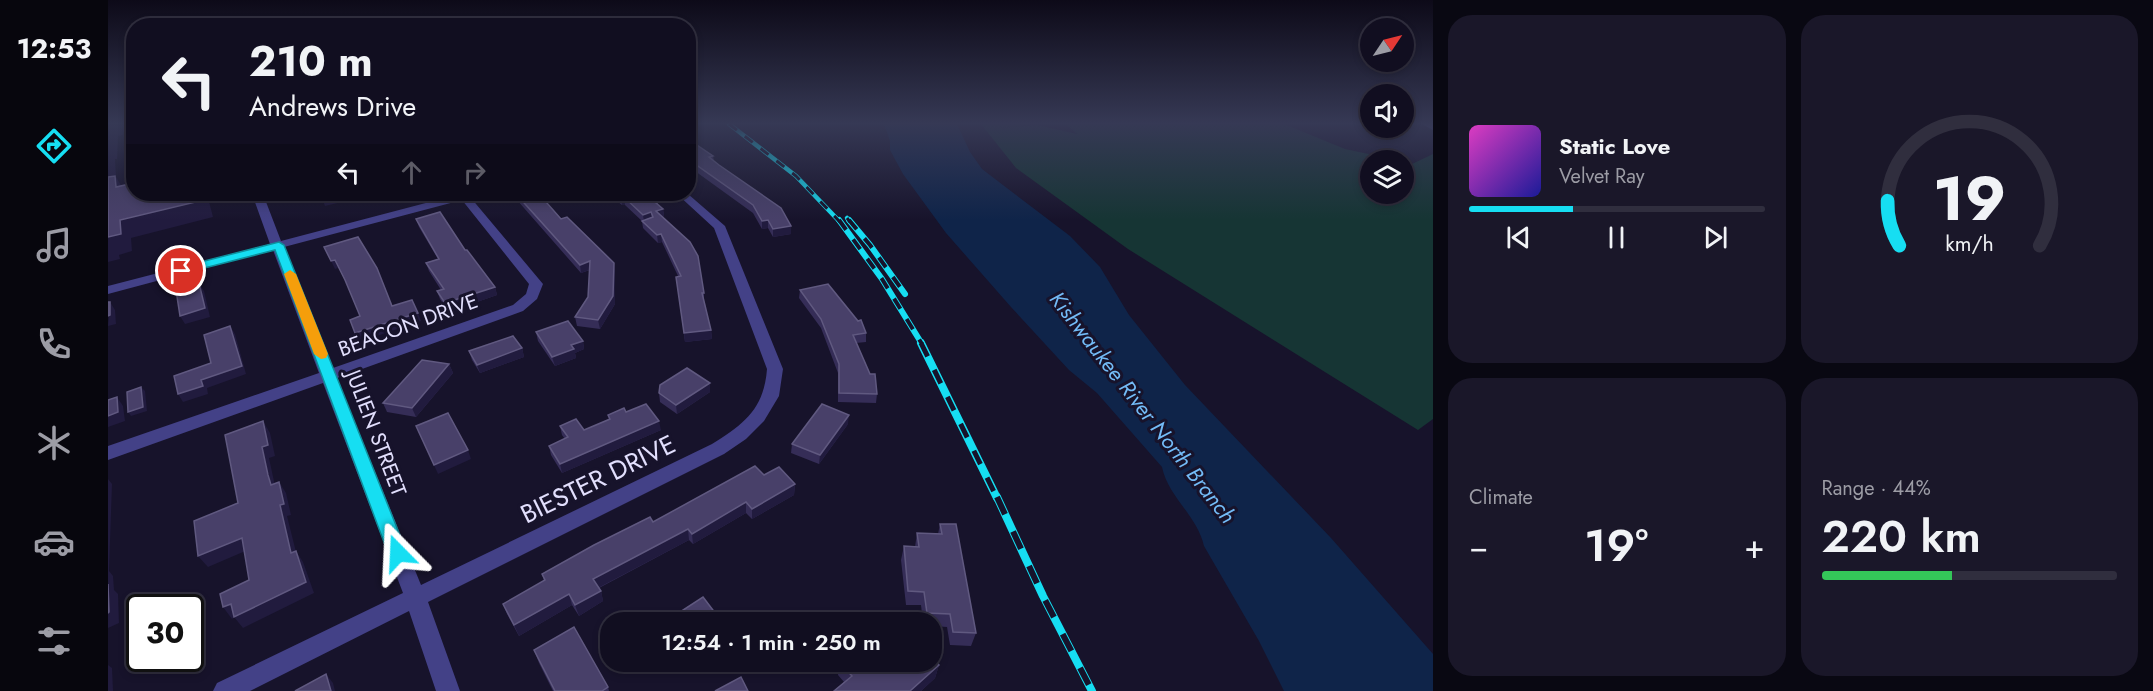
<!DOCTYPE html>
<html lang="en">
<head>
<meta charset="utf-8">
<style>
  body { margin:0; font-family:Jost,sans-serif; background:#1a1729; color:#f1f3f6; height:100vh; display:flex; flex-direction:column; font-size:22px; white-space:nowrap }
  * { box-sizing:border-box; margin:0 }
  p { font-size:20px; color:#9c9ca5 }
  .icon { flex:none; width:33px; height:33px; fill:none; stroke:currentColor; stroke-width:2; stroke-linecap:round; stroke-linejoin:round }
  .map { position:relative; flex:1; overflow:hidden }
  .side { display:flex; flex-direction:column; gap:15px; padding:15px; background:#090812; width:720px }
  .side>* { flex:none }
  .hud { position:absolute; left:18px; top:18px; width:570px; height:183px; border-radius:24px; box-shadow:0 3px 9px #0003,0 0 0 2px #302e3e; background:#110e20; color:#f1f3f6; overflow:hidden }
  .needle { width:39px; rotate:55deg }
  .controls { position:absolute; left:1252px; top:18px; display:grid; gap:12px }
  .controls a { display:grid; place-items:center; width:54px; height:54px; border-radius:50%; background:#110e20; box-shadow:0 3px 9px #0003,0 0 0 2px #302e3e; font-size:30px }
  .speed { position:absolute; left:18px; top:594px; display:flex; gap:12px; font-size:30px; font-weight:700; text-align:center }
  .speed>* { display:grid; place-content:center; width:78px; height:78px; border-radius:50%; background:#110e20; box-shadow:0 3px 9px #0003,0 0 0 2px #302e3e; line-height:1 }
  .speed .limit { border:3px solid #111; border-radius:9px; background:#fff; color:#111 }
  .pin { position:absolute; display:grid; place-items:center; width:51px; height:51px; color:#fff; margin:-26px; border:3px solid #fff; border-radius:50%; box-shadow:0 2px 6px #0007 }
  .me { position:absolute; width:66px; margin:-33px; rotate:339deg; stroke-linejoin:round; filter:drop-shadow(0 0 4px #0008) }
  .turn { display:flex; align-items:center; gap:21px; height:126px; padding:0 24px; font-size:27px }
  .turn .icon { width:78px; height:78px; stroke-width:2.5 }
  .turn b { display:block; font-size:42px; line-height:51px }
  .lanes { display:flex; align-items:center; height:57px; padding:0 24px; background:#0003; justify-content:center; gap:30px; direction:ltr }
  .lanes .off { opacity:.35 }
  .big { font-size:45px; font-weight:600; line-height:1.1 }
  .side .tile { flex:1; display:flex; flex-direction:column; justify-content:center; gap:9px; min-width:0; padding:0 21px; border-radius:24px; background:#1a1729 }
  .side .dial { align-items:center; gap:0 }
  .dial svg { height:156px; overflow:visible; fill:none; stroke:#302e3e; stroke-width:7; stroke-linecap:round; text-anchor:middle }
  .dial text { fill:#f1f3f6; stroke:none }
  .song { display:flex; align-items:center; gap:18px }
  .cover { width:72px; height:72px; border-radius:9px; background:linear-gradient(135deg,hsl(310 70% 55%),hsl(240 70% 35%)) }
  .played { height:6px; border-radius:3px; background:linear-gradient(90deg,#16def2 35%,#302e3e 35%) }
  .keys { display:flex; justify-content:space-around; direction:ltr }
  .heat { display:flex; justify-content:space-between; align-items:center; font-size:33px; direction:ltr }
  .charge { height:9px; border-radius:4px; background:linear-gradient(90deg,#34c759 44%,#302e3e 0) }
  .side .tiles { flex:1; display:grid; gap:15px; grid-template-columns:repeat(2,1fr) }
  .trip { position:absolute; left:492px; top:612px; width:342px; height:60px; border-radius:24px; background:#110e20; box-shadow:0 3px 9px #0003,0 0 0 2px #302e3e; font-weight:600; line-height:60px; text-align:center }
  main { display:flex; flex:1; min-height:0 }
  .dock { display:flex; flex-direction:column; width:108px; justify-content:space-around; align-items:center; background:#07060d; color:#9c9ca5 }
  .dock .icon { width:42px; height:42px }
  .dock .current { color:#16def2 }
  .dock b { font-size:27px; color:#f1f3f6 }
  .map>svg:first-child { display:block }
  .green { fill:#163534 }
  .water { fill:#0f2449 }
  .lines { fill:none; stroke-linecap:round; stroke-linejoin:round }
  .minor { fill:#434187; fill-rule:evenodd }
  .rail-far3-casing { stroke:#16def2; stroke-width:4.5 }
  .rail-far2-casing { stroke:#16def2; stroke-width:6 }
  .rail-far1-casing { stroke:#16def2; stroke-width:8 }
  .rail-casing { stroke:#16def2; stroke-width:8 }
  .rail-far3 { stroke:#17132b; stroke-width:3; stroke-dasharray:10; stroke-linecap:butt }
  .rail-far2 { stroke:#17132b; stroke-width:4; stroke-dasharray:12; stroke-linecap:butt }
  .rail-far1 { stroke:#17132b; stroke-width:5; stroke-dasharray:15; stroke-linecap:butt }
  .rail { stroke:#17132b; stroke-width:6; stroke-dasharray:19; stroke-linecap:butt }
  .wall { fill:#352d57 }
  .shaded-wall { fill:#211b3e }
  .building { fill:#484069; stroke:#605980; stroke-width:1.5 }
  .route { fill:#16def2; stroke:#0e909d; stroke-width:1.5 }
  .slow { fill:#f59e0b }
  .labels { text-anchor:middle; stroke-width:6; stroke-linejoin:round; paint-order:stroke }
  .street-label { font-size:21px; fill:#e2dffd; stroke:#17132b }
  .water-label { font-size:22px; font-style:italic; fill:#73bbf7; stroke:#17132b }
  .near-street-label { font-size:26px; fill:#e2dffd; stroke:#17132b }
</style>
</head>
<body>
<main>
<nav class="dock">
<b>12:53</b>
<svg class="icon current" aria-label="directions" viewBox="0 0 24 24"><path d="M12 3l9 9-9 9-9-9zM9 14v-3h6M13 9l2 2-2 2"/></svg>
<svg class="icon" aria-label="music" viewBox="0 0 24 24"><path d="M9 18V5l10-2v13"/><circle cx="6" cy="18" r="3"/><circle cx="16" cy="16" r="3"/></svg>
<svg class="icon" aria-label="phone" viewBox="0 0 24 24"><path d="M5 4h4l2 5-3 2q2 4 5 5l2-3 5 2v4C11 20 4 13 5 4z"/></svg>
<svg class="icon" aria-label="climate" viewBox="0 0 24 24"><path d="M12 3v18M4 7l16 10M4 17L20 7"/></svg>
<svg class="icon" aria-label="car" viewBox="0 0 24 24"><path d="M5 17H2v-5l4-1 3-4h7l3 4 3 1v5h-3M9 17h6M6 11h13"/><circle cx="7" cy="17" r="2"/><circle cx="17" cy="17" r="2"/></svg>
<svg class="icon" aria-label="filters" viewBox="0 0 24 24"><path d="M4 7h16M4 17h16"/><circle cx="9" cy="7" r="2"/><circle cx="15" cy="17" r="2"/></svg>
</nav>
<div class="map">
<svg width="1325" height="691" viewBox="0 0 1325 691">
  <rect width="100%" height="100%" fill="#17132b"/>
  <polygon class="green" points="873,124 928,124 890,128 929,125 969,134 958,124 1176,124 1237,149 1289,160 1263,160 1263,194 1296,194 1296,162 1304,164 1325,154 1325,419 1310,430 1020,249 908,168"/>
  <path class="water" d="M776,124H849L862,152L874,169L962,236L992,267L1021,315L1077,385L1223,538L1325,654V691H1176L1151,641L1096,546C1089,515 1060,497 1054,467L989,393L961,370L903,307L838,233L795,174L782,150V141Z"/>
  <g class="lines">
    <g class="minor">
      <polygon points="1314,124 1325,124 1325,130"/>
      <path d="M144,194H155L173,241L352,194H370L363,198L435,284L429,299L415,311L229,378L313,585L604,444C636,424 656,409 659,369L606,228L569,194H580L617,226L675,369L671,396L656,421L638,439L616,454L320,602L352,691H328L301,611L142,691H105L109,683L295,593L215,383L0,460V446L211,373L165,250L0,294V286L162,244ZM354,200L421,284L418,294L405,305L225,368L176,247Z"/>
    </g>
    <defs>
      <g id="rail-far3">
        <polyline points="621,124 688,176 732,222"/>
        <polyline points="739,218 742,222"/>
      </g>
      <g id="rail-far2">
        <polyline points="731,220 774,279 814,344"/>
        <polyline points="741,220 762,245 797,294"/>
      </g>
      <polyline id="rail-far1" points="813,343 889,498"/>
      <polyline id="rail" points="889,497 935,596 984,691"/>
    </defs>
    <use href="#rail-far3" class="rail-far3-casing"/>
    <use href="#rail-far2" class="rail-far2-casing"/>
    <use href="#rail-far1" class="rail-far1-casing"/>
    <use href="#rail" class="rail-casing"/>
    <use href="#rail-far3" class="rail-far3"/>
    <use href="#rail-far2" class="rail-far2"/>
    <use href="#rail-far1" class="rail-far1"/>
    <use href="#rail" class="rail"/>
  </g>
  <g class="wall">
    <polygon points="580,139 605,156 606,161 683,234 665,237 660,228 654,229 645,213 580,166"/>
    <polygon points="408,194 453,219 507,271 507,304 492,329 469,326 467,317 480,297 482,270 473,273 409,200"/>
    <polygon points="500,194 541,194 550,201 550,204 555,209 556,216 554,217 596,293 596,301 603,330 604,339 577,342 569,285 570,276 554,242 550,243 535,228 534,221 517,205 514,205"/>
    <polygon points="308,219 357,250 387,287 389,295 340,312 332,299 329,291 333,290 321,271 318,263 330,259 311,227"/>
    <polygon points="692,290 758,333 758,342 748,343 769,394 768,403 730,402 730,373 713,328 691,298"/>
    <polygon points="428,332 475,341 476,349 467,353 468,358 447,366 430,341"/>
    <polygon points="414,348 416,357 372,373 364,360 361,351"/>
    <polygon points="341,364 345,373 308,417 279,412 275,403"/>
    <polygon points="602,392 569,414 552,402 551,393"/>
    <polygon points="518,412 553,430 454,473 443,455 441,446 457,439 454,435 452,426 476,430 501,420 500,415"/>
    <polygon points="740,424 711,464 683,453 684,444"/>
    <polygon points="656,475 687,484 686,495 644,519 638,513 585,544 581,540 491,588 493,591 495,601 471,616 464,605 411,636 399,614 395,604 436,581 434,574 545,522"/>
    <polygon points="832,524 868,633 863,646 842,645 839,627 824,626 824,622 815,622 813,605 798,605 793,560 796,546 807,547 809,533 830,534"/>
    <polygon points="569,614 614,622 570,622"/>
    <polygon points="426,650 500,687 501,691 445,691 431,663"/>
    <polygon points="731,662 831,665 827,678 813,691 726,691 736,682 730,675"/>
  </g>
  <g class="shaded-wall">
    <polygon points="1,124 26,124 26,129 15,132 15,135 10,136 9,159 7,159 8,177 17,192 18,203 0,178 0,139"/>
    <polygon points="94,194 99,194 105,217 23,238 24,251 11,255 12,259 0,262 0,237 12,220"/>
    <polygon points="235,194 238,201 217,206 214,198"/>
    <polygon points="516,197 517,205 514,205 513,198"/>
    <polygon points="555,209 556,216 548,218 548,211"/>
    <polygon points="543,212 544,220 536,222 535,215"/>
    <polygon points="660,220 660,228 654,229 654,221"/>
    <polygon points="683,226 683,234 665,237 665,229"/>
    <polygon points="553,234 554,242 550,243 549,235"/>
    <polygon points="227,260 230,268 227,269 223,261"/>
    <polygon points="482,261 484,269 473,273 472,265"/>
    <polygon points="506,263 507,271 507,304 492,329 490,320"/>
    <polygon points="91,283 96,291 102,317 77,324 72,316"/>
    <polygon points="387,287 389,295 340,312 337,303"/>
    <polygon points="2,302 7,310 8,324 0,326"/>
    <polygon points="310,313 313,321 251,342 247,333"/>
    <polygon points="122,326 127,334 138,374 99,388 100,394 75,402 70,394 93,380 134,366"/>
    <polygon points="603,330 604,339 577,342 576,333"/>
    <polygon points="475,341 476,349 467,353 468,358 447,366 444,357 463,345"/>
    <polygon points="414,348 416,357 372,373 369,365"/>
    <polygon points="341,364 345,373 308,417 304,408"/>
    <polygon points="602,383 602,392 569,414 568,405"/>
    <polygon points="33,387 37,391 39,411 23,416 20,412"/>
    <polygon points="9,397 15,406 17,421 0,427 0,416"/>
    <polygon points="741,415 740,424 711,464 712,455"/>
    <polygon points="155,421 162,433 167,456 161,458 167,486 163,485 154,447"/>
    <polygon points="551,421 553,430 454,473 452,464"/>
    <polygon points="360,450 363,459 330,474 326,465"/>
    <polygon points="0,479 4,484 1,571 5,576 6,590 10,594 11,623 0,628"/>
    <polygon points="171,482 178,493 183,515 179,516 191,564 183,553 172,505"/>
    <polygon points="687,484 686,495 644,519 644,509"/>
    <polygon points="638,502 638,513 585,544 584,534"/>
    <polygon points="580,529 581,540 488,589 485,579"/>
    <polygon points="134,538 142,549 100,567 90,556"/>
    <polygon points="188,551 195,562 206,593 135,628 126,617 124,619 115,607"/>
    <polygon points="493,591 495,601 471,616 467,605"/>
    <polygon points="461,594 464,605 411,636 406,625"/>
    <polygon points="0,665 4,668 5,691 0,691"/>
    <polygon points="831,665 827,678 813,691 802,691"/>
    <polygon points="218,674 225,683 227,691 223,691"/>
  </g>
  <g class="building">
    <polygon points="580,139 605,156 601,157 611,165 673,208 683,226 665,229 660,220 654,221 645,205 580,159"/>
    <polygon points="7,176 8,187 26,183 26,194 94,194 96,200 12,220 13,234 0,237 0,177"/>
    <polygon points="212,194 234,194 214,198"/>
    <polygon points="408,194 431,194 453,219 459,217 506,263 505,296 490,320 467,317 480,297 482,261 472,265"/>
    <polygon points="508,194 541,194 550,201 547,202 555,209 548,211 582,242 590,256 596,293 594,293 603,330 576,333 568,277 573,276 553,234 549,235 534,221 545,217 543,212 535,215 516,197 513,198"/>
    <polygon points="332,212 357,250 359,250 387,287 337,303 329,291 336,289 318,263 331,259 308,219"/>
    <polygon points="250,237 269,268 284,306 304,300 310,313 247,333 242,320 252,316 237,280 227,260 223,261 216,247"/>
    <polygon points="91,283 97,308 72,316 68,290"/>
    <polygon points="720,284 750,321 753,320 758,333 745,335 762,374 767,374 769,394 731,393 731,364 713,319 692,290"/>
    <polygon points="0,302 2,302 2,315 0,316"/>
    <polygon points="460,321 475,341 463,345 466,349 444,357 428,332"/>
    <polygon points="122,326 134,366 93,380 95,386 70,394 66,376 103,363 96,335"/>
    <polygon points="405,336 414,348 369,365 361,351"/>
    <polygon points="314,360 341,364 304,408 275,403"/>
    <polygon points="579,368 602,383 568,405 551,393 552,385"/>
    <polygon points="33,387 35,407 20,412 19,392"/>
    <polygon points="9,397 10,412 0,416 0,400"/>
    <polygon points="538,404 551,421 452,464 441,446 460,437 452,426 468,419 476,430 502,419 500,415 516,408 518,412"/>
    <polygon points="714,404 741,415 712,455 684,444"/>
    <polygon points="340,413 360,450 326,465 308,426"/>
    <polygon points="155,421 160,445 154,447 160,475 163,485 171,482 176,504 172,505 183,553 188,551 198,582 126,617 123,604 115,607 112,594 141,580 134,538 90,556 86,521 130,503 117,435"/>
    <polygon points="647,466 656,475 671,467 687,484 644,509 638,502 584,534 580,529 485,579 493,591 467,605 461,594 406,625 395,604 437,580 434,574 486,545 542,517 545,522"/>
    <polygon points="832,524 848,524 868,633 845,632 842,614 819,613 816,592 800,591 796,546 811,547 809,533 834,534"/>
    <polygon points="0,584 1,612 0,613"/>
    <polygon points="595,597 614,622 575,622 569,614"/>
    <polygon points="466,627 500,687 494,691 447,691 426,650"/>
    <polygon points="824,658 831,665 802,691 726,691 744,676 731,662 824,662"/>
    <polygon points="218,674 223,691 187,691"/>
    <polygon points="633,677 640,691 607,691"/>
  </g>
  <linearGradient id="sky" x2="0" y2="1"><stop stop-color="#0d0a18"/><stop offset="0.56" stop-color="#363955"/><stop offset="1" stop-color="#363955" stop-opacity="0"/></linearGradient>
  <rect width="1325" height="220" fill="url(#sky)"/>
  <polygon class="route" points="171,242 176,245 299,553 296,558 290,561 283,558 280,553 167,250 73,274 67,271 69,268"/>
  <polygon class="slow" points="182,270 188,274 220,354 218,358 213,359 206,354 176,274"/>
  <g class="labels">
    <g class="street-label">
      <text transform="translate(300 325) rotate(-20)" y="7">BEACON DRIVE</text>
      <text transform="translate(268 433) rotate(69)" y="7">JULIEN STREET</text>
    </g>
    <g class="water-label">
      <text transform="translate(1035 407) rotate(52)" y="8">Kishwaukee River North Branch</text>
    </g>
    <g class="near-street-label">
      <text transform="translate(490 479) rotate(-26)" y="9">BIESTER DRIVE</text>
    </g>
  </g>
</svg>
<div class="controls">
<a><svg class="needle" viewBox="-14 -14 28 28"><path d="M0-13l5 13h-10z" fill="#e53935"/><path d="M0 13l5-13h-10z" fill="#9c9ca5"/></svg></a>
<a><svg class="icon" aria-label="sound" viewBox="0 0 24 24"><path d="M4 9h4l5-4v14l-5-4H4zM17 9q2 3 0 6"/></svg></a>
<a><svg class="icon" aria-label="layers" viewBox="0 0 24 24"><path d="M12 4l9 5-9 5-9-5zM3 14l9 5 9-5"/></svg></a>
</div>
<div class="speed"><div class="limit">30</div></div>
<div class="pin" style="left:73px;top:271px;background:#d93025"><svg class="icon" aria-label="arrive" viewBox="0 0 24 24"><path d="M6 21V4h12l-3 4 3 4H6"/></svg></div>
<svg class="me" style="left:290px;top:553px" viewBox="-20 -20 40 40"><path d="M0-17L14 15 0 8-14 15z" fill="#16def2" stroke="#fff" stroke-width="4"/></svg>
<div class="trip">12:54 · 1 min · 250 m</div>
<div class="hud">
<div class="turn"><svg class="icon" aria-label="left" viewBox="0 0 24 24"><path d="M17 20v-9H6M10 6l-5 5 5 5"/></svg><div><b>210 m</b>Andrews Drive</div></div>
<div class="lanes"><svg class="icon" aria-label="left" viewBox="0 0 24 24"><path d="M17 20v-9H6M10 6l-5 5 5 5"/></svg><svg class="icon off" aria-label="ahead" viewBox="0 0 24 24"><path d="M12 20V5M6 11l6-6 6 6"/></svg><svg class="icon off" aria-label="right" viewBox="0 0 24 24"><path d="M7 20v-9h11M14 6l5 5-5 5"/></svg></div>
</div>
</div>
<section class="side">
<div class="tiles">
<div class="tile">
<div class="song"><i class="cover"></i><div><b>Static Love</b><p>Velvet Ray</p></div></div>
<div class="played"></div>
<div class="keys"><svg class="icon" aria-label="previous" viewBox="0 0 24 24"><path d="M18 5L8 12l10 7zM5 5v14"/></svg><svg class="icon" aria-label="pause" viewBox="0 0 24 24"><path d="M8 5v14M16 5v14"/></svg><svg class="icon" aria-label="next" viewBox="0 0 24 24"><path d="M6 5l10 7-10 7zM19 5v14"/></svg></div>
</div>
<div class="tile dial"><svg viewBox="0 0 100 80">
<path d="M14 69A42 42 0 1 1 86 69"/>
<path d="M14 69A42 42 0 0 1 8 46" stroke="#16def2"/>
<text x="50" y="56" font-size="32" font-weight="700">19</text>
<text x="50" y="72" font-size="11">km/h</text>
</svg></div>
<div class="tile"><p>Climate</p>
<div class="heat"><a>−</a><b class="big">19°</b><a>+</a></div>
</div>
<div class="tile"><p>Range · 44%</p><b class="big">220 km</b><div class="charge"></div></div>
</div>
</section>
</main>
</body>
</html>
